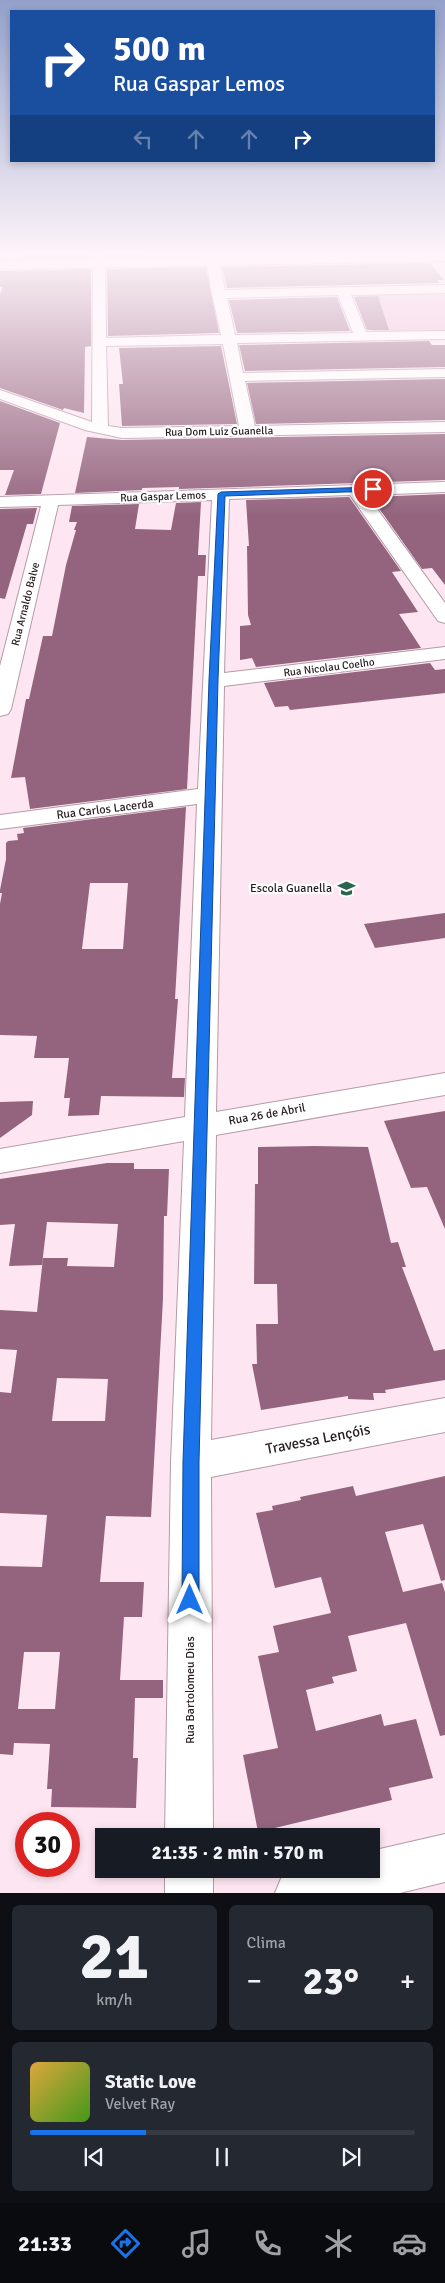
<!DOCTYPE html>
<html lang="pt">
<head>
<meta charset="utf-8">
<style>
  body { margin:0; font-family:Signika,sans-serif; background:#242831; color:#f1f3f6; height:100vh; display:flex; flex-direction:column; font-size:19px; white-space:nowrap }
  * { box-sizing:border-box; margin:0 }
  p { font-size:16px; color:#9ea1a6 }
  .icon { flex:none; width:28px; height:28px; fill:none; stroke:currentColor; stroke-width:2; stroke-linecap:round; stroke-linejoin:round }
  .map { position:relative; height:1893px; overflow:hidden }
  .panel { display:flex; flex-direction:column; gap:12px; padding:12px; background:#0d0f14; flex:1 }
  .panel>* { flex:none }
  .banner { position:absolute; left:10px; top:10px; width:425px; height:152px; border-radius:0px; box-shadow:0 2px 8px #0003; background:#1a4fa0; color:#fff; overflow:hidden }
  .speed { position:absolute; left:15px; top:1812px; display:flex; gap:10px; font-size:25px; font-weight:700; text-align:center }
  .speed>* { display:grid; place-content:center; width:65px; height:65px; border-radius:50%; background:#171b24; box-shadow:0 2px 8px #0003; line-height:1 }
  .speed .limit { border:8px solid #d22; background:#fff; color:#111 }
  .pin { position:absolute; display:grid; place-items:center; width:42px; height:42px; color:#fff; margin:-21px; border:2px solid #fff; border-radius:50%; box-shadow:0 1px 5px #0007 }
  .me { position:absolute; width:55px; margin:-28px; rotate:0deg; stroke-linejoin:round; filter:drop-shadow(0 0 4px #0008) }
  .turn { display:flex; align-items:center; gap:18px; height:105px; padding:0 20px; font-size:22px }
  .turn .icon { width:65px; height:65px; stroke-width:2.5 }
  .turn b { display:block; font-size:35px; line-height:42px }
  .lanes { display:flex; align-items:center; height:48px; padding:0 20px; background:#0003; justify-content:center; gap:25px; direction:ltr }
  .lanes .off { opacity:.35 }
  .big { font-size:38px; font-weight:700; line-height:1.1 }
  .panel .widget { flex:1; display:flex; flex-direction:column; justify-content:center; gap:8px; min-width:0; padding:0 18px; border-radius:8px; background:#242831 }
  .panel .dial { align-items:center; gap:0 }
  .dial b { font-size:65px; line-height:1 }
  .song { display:flex; align-items:center; gap:15px }
  .cover { width:60px; height:60px; border-radius:8px; background:linear-gradient(135deg,hsl(40 70% 55%),hsl(100 70% 35%)) }
  .played { height:5px; border-radius:2px; background:linear-gradient(90deg,#1a73e8 30%,#363941 30%) }
  .keys { display:flex; justify-content:space-around; direction:ltr }
  .heat { display:flex; justify-content:space-between; align-items:center; font-size:28px; direction:ltr }
  .panel .tiles { flex:1; display:grid; gap:12px; grid-template-columns:1fr 1fr }
  .widget:last-child { grid-column:span 2 }
  .trip { position:absolute; left:95px; top:1828px; width:285px; height:50px; border-radius:0px; background:#171b24; box-shadow:0 2px 8px #0003; font-weight:700; line-height:50px; text-align:center }
  .menu { display:flex; height:80px; justify-content:space-around; align-items:center; background:#090b0e; color:#9ea1a6 }
  .menu .icon { width:35px; height:35px }
  .menu .selected { color:#1a73e8 }
  .menu b { font-size:22px; color:#f1f3f6 }
  .map>svg:first-child { display:block }
  .green { fill:#ecb8d3 }
  .building { fill:#94647e; fill-rule:evenodd }
  .lines { fill:none; stroke-linecap:round; stroke-linejoin:round }
  .minor-casing { stroke:#b49aa7; stroke-width:2 }
  .major-casing { stroke:#b49aa7; stroke-width:2 }
  .minor { fill:#fff; fill-rule:evenodd }
  .major { fill:#fff; fill-rule:evenodd }
  .route { fill:#1a73e8; stroke:#114b97 }
  .labels { text-anchor:middle; stroke-width:4.5; stroke-linejoin:round; paint-order:stroke }
  .far-street-label { font-size:11px; fill:#271d22; stroke:#fff }
  .street-label { font-size:12px; fill:#271d22; stroke:#fff }
  .poi-label { font-size:12px; fill:#271d22; stroke:#fff; text-anchor:end }
  .near-street-label { font-size:15px; fill:#271d22; stroke:#fff }
</style>
</head>
<body>
<div class="map">
<svg width="445" height="1893" viewBox="0 0 445 1893">
  <rect width="100%" height="100%" fill="#fde6f1"/>
  <polygon class="green" points="445,291 445,332 373,333 355,293"/>
  <g class="building">
    <polygon points="25,252 147,252 148,256 106,257 99,252 91,257 23,259"/>
    <polygon points="430,263 444,280 437,280 439,283 227,288 222,267"/>
    <polygon points="206,267 219,333 108,336 107,269"/>
    <polygon points="91,269 91,346 85,347 84,413 64,408 63,410 0,388 0,294 3,287 0,287 0,271"/>
    <polygon points="378,296 389,330 367,330 354,297"/>
    <polygon points="337,297 350,331 237,333 229,300"/>
    <polygon points="429,341 432,345 445,345 445,367 245,371 239,345"/>
    <polygon points="221,346 237,424 122,426 119,384 123,384 119,348"/>
    <polygon points="445,379 445,420 256,424 247,383"/>
    <polygon points="0,401 60,423 41,494 5,495 14,470 0,470"/>
    <polygon points="445,434 445,480 179,489 179,487 142,488 142,490 75,493 87,437 122,440"/>
    <polygon points="445,494 445,585 432,568 422,569 371,497"/>
    <polygon points="349,497 401,571 392,572 418,612 399,614 421,648 256,667 252,658 240,660 240,626 251,625 248,615 247,546 249,546 246,500"/>
    <polygon points="201,502 198,555 206,555 205,576 198,576 187,789 30,809 25,777 11,778 26,699 29,699 43,636 52,636 66,565 76,530 74,530 77,522 69,522 72,506 139,504 135,529 171,530 176,503"/>
    <polygon points="37,508 33,524 27,524 5,599 0,598 0,509"/>
    <polygon points="430,663 435,670 445,669 445,693 290,710 288,706 275,707 264,683"/>
    <path d="M186,807L175,999H178L172,1078H185L184,1097L101,1096L99,1115L68,1116L70,1098H64L69,1058H34L37,1036L0,1035V904L2,893H0V890L6,859V843L8,841L18,840L17,834L24,833L23,828ZM90,883H128L123,949H82Z"/>
    <polygon points="445,913 445,938 375,948 364,924"/>
    <polygon points="33,1101 32,1115 0,1138 0,1102"/>
    <polygon points="445,1111 445,1229 427,1187 411,1188 384,1121"/>
    <polygon points="315,1146 368,1147 391,1243 398,1242 406,1267 402,1267 434,1351 445,1349 445,1380 385,1390 386,1393 373,1393 374,1400 348,1399 348,1396 261,1410 252,1364 257,1364 256,1324 278,1324 277,1284 254,1284 255,1184 258,1184 258,1147"/>
    <path d="M107,1163H134V1169H169L167,1216H164L163,1299L151,1517L106,1516L100,1582H144L142,1617H124L120,1680H163V1698H135L133,1758H138L136,1808L51,1807L52,1789H47L50,1744L14,1743L13,1755L0,1754V1566L42,1567L47,1515L0,1513V1392L11,1393L17,1350L0,1349V1310L37,1312L43,1258H68L67,1266L114,1267L118,1224L47,1222L42,1265L9,1266L15,1224L0,1225V1179ZM57,1378L108,1379L105,1421H52ZM24,1652H60L55,1709H18Z"/>
    <polygon points="445,1476 445,1580 441,1581 423,1524 385,1532 403,1592 442,1583 445,1592 445,1735 440,1736 406,1623 348,1636 357,1671 332,1677 334,1683 306,1690 316,1731 381,1714 384,1726 416,1719 433,1778 389,1788 392,1800 258,1832 243,1755 278,1748 258,1656 279,1652 273,1626 331,1613 321,1577 275,1588 256,1513 273,1510 272,1506 301,1500 300,1497 353,1486 356,1496"/>
  </g>
  <g class="lines">
    <defs>
      <g id="minor">
        <path d="M205,252H217L225,290L445,285V293L351,295L366,332L445,331V339L237,343L243,373L445,369V377L245,381L255,426L445,422V432L122,438L85,430L0,399V390L92,422L93,258L95,255L99,254L105,258L106,338L221,335L212,294ZM338,295L353,333L235,335L227,298ZM223,344L239,426L122,428L108,426L106,346Z"/>
        <polygon points="445,482 445,492 367,495 445,603 445,623 438,621 350,495 229,499 224,673 445,647 445,659 224,686 216,1112 445,1073 445,1095 216,1135 211,1440 445,1398 445,1432 211,1477 213,1836 165,1836 171,1462 184,1141 0,1173 0,1149 185,1117 197,804 0,829 0,815 198,789 212,500 58,505 11,709 8,714 0,716 0,666 41,506 0,507 0,497"/>
        <polygon points="445,1834 445,1882 400,1893 275,1893 282,1876 298,1869 371,1869 371,1851"/>
        <rect x="165" y="1869" width="48" height="24"/>
      </g>
      <polygon id="major" points="445,253 445,261 0,269 0,261"/>
    </defs>
    <use href="#minor" class="minor-casing"/>
    <use href="#major" class="major-casing"/>
    <use href="#minor" class="minor"/>
    <use href="#major" class="major"/>
  </g>
  <linearGradient id="sky" x2="0" y2="1"><stop stop-color="#93a0ca"/><stop offset="0.49" stop-color="#fef4f9"/><stop offset="1" stop-color="#fef4f9" stop-opacity="0"/></linearGradient>
  <rect width="445" height="517" fill="url(#sky)"/>
  <polygon class="route" points="373,487 376,487 376,491 225,496 218,680 199,1462 199,1600 197,1606 190,1609 184,1606 182,1600 183,1462 209,680 218,494 221,492"/>
  <defs>
    <symbol id="school-bare" viewBox="-9 -9 18 18"><path d="M0-5L7-2L0 1L-7-2ZM-4 1L0 2.5L4 1V4Q0 6-4 4Z" fill="#2a6550" stroke="#fff" stroke-width="2.5" paint-order="stroke"/></symbol>
  </defs>
  <g fill-rule="evenodd">
    <use href="#school-bare" x="334" y="876" width="25" height="25"/>
  </g>
  <g class="labels">
    <g class="far-street-label">
      <text transform="translate(219 431) rotate(-1)" y="4">Rua Dom Luiz Guanella</text>
      <text transform="translate(163 496) rotate(-2)" y="4">Rua Gaspar Lemos</text>
      <text transform="translate(25 604) rotate(-76)" y="4">Rua Arnaldo Balve</text>
      <text transform="translate(329 667) rotate(-7)" y="4">Rua Nicolau Coelho</text>
    </g>
    <g class="street-label">
      <text transform="translate(105 809) rotate(-7)" y="4">Rua Carlos Lacerda</text>
      <text transform="translate(267 1114) rotate(-10)" y="4">Rua 26 de Abril</text>
      <text transform="translate(190 1690) rotate(-90)" y="4">Rua Bartolomeu Dias</text>
    </g>
    <g class="poi-label">
      <text x="332" y="892">Escola Guanella</text>
    </g>
    <g class="near-street-label">
      <text transform="translate(318 1439) rotate(-11)" y="5">Travessa Lençóis</text>
    </g>
  </g>
</svg>
<div class="speed"><div class="limit">30</div></div>
<div class="pin" style="left:373px;top:489px;background:#d93025"><svg class="icon" aria-label="arrive" viewBox="0 0 24 24"><path d="M6 21V4h12l-3 4 3 4H6"/></svg></div>
<svg class="me" style="left:190px;top:1600px" viewBox="-20 -20 40 40"><path d="M0-17L14 15 0 8-14 15z" fill="#1a73e8" stroke="#fff" stroke-width="4"/></svg>
<div class="trip">21:35 · 2 min · 570 m</div>
<div class="banner">
<div class="turn"><svg class="icon" aria-label="right" viewBox="0 0 24 24"><path d="M7 20v-9h11M14 6l5 5-5 5"/></svg><div><b>500 m</b>Rua Gaspar Lemos</div></div>
<div class="lanes"><svg class="icon off" aria-label="left" viewBox="0 0 24 24"><path d="M17 20v-9H6M10 6l-5 5 5 5"/></svg><svg class="icon off" aria-label="ahead" viewBox="0 0 24 24"><path d="M12 20V5M6 11l6-6 6 6"/></svg><svg class="icon off" aria-label="ahead" viewBox="0 0 24 24"><path d="M12 20V5M6 11l6-6 6 6"/></svg><svg class="icon" aria-label="right" viewBox="0 0 24 24"><path d="M7 20v-9h11M14 6l5 5-5 5"/></svg></div>
</div>
</div>
<section class="panel">
<div class="tiles">
<div class="widget dial"><b>21</b><p>km/h</p></div>
<div class="widget"><p>Clima</p>
<div class="heat"><a>−</a><b class="big">23°</b><a>+</a></div>
</div>
<div class="widget">
<div class="song"><i class="cover"></i><div><b>Static Love</b><p>Velvet Ray</p></div></div>
<div class="played"></div>
<div class="keys"><svg class="icon" aria-label="previous" viewBox="0 0 24 24"><path d="M18 5L8 12l10 7zM5 5v14"/></svg><svg class="icon" aria-label="pause" viewBox="0 0 24 24"><path d="M8 5v14M16 5v14"/></svg><svg class="icon" aria-label="next" viewBox="0 0 24 24"><path d="M6 5l10 7-10 7zM19 5v14"/></svg></div>
</div>
</div>
</section>
<nav class="menu">
<b>21:33</b>
<svg class="icon selected" aria-label="directions" viewBox="0 0 24 24"><path d="M12 3l9 9-9 9-9-9zM9 14v-3h6M13 9l2 2-2 2"/></svg>
<svg class="icon" aria-label="music" viewBox="0 0 24 24"><path d="M9 18V5l10-2v13"/><circle cx="6" cy="18" r="3"/><circle cx="16" cy="16" r="3"/></svg>
<svg class="icon" aria-label="phone" viewBox="0 0 24 24"><path d="M5 4h4l2 5-3 2q2 4 5 5l2-3 5 2v4C11 20 4 13 5 4z"/></svg>
<svg class="icon" aria-label="climate" viewBox="0 0 24 24"><path d="M12 3v18M4 7l16 10M4 17L20 7"/></svg>
<svg class="icon" aria-label="car" viewBox="0 0 24 24"><path d="M5 17H2v-5l4-1 3-4h7l3 4 3 1v5h-3M9 17h6M6 11h13"/><circle cx="7" cy="17" r="2"/><circle cx="17" cy="17" r="2"/></svg>
</nav>
</body>
</html>
